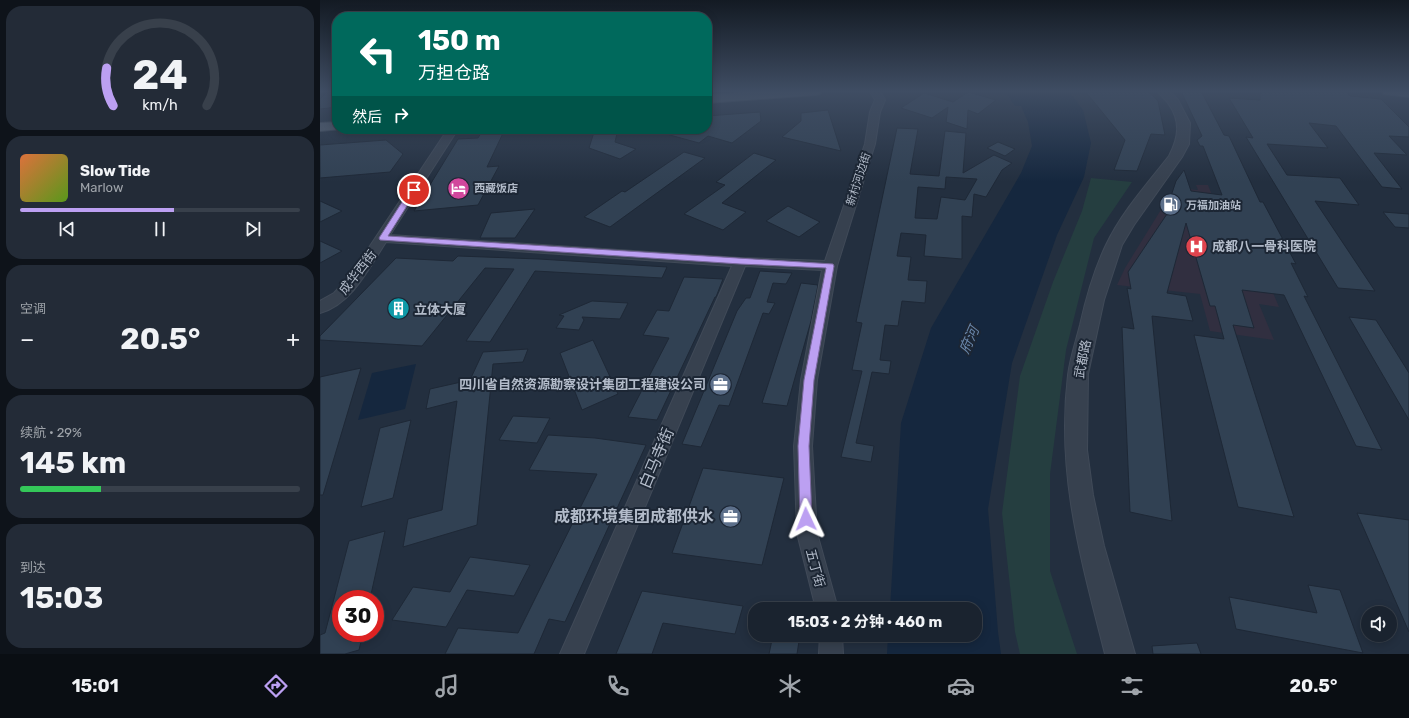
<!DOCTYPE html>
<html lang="zh">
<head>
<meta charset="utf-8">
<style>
  body { margin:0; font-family:Rubik,"Noto Sans SC",sans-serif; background:#232b37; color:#f1f3f6; height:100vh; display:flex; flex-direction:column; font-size:15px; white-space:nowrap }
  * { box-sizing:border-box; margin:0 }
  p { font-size:13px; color:#9fa4aa }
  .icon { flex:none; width:22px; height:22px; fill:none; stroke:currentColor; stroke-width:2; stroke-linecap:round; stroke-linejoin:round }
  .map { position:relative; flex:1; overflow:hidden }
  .details { display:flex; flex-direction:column; gap:6px; padding:6px; background:#0e131a; width:320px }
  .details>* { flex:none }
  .top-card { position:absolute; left:12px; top:12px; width:380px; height:122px; border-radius:16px; box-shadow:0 2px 10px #0003,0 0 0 1px #38404b; background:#00695c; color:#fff; overflow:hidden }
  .tools { position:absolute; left:1041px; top:606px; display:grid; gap:8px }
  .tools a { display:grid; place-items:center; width:36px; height:36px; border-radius:50%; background:#1a232f; box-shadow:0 2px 10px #0003,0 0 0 1px #38404b; font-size:20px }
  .speed { position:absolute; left:12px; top:590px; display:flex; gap:8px; font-size:20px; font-weight:700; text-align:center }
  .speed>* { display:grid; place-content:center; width:52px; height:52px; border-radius:50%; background:#1a232f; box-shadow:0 2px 10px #0003,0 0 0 1px #38404b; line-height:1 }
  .speed .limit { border:6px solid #d22; background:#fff; color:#111 }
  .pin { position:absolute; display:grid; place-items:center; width:34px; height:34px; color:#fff; margin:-17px; border:2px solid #fff; border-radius:50%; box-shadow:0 1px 4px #0007 }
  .me { position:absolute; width:44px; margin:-22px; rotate:358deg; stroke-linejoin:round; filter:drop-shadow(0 0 3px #0008) }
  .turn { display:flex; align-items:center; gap:14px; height:84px; padding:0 20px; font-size:18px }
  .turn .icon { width:52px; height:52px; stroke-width:2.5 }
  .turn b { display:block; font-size:28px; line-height:34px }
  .then { display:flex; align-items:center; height:38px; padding:0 20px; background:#0003; gap:8px; font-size:15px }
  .big { font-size:30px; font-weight:700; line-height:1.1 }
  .details .card { flex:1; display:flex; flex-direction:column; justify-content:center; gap:6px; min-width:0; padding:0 14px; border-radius:16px; background:#232b37 }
  .details .dial { align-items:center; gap:0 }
  .dial svg { height:104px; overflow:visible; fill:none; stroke:#38404b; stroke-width:7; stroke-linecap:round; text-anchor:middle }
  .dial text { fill:#f1f3f6; stroke:none }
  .song { display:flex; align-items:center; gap:12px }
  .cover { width:48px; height:48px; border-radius:6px; background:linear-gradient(135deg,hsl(20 70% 55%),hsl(90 70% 35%)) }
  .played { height:4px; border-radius:2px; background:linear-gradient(90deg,#bca0f2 55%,#38404b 55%) }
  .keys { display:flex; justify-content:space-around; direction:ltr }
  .heat { display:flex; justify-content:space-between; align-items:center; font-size:22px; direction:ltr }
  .charge { height:6px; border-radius:3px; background:linear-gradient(90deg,#34c759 29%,#38404b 0) }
  .trip { position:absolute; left:428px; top:602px; width:234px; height:40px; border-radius:16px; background:#1a232f; box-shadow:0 2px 10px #0003,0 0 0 1px #38404b; font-weight:700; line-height:40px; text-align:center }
  .tabs { display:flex; height:64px; justify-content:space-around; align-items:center; background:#0a0e13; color:#9fa4aa }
  .tabs .icon { width:28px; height:28px }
  .tabs .active { color:#bca0f2 }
  .tabs b { font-size:18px; color:#f1f3f6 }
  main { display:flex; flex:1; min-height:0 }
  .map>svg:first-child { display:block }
  .medical { fill:#312f40 }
  .green { fill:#253e40 }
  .water { fill:#15273e }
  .building { fill:#314153; stroke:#1e2836; fill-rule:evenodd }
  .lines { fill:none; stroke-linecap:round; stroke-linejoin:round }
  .minor-casing { stroke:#404a58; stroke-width:2 }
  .tertiary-casing { stroke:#404a58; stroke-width:2 }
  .primary-casing { stroke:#404a58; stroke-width:2 }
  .minor { fill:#37414f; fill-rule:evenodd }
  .tertiary { fill:#37414f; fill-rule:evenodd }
  .primary { fill:#55606f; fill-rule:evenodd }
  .route { fill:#bca0f2; stroke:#7a689d }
  .labels { text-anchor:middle; stroke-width:4; stroke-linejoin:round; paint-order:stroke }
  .far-street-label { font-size:11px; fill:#b3bcca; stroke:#1c2634 }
  .far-poi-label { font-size:11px; font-weight:bold; fill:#b3bcca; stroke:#1c2634; text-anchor:start }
  .poi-label { font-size:13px; font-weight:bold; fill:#b3bcca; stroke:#1c2634; text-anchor:start }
  .street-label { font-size:13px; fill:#b3bcca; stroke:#1c2634 }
  .water-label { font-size:14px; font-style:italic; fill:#6a87ab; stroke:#1c2634 }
  .near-street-label { font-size:16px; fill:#b3bcca; stroke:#1c2634 }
  .near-poi-label { font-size:16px; font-weight:bold; fill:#b3bcca; stroke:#1c2634; text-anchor:end }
</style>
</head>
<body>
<main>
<section class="details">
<div class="card dial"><svg viewBox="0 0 100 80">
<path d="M14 69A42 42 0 1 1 86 69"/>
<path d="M14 69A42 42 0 0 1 9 40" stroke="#bca0f2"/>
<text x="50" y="56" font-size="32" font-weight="700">24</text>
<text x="50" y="72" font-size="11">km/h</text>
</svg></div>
<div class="card">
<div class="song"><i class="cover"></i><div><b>Slow Tide</b><p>Marlow</p></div></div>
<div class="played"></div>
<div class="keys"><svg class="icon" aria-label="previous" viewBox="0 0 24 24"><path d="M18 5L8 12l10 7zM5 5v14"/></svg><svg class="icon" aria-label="pause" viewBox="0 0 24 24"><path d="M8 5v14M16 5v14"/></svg><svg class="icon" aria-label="next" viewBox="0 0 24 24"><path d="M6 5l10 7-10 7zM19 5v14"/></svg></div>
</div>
<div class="card"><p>空调</p>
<div class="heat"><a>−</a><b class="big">20.5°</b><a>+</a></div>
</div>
<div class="card"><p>续航 · 29%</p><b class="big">145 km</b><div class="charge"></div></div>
<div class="card"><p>到达</p><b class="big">15:03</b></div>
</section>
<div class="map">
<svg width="1089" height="654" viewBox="0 0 1089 654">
  <rect width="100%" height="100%" fill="#232f3f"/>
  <polygon class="medical" points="876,185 888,185 892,195 913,197 959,307 939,304 954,340 890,331 880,294 797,285 805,268 842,208 871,210 865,189 878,190"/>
  <polygon class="green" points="771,178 812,182 774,238 746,350 730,474 730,571 757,654 700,654 695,632 682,513 700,376 733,282 762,211"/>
  <g class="water">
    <polygon points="685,91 749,91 763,110 771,143 764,177 737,235 692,363 668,509 678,632 681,654 567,654 568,635 655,635 655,609 570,609 581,423 611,328 701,173 712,146 708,122 701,106 695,106"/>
    <polygon points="96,364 85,409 38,420 52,373"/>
  </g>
  <g class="building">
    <polygon points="8,91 17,91 17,107 0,109 0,99"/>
    <polygon points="765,91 828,91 838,101 845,135 831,134 817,171 794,170 805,140"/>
    <polygon points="861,91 881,91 904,135 909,136 940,202 943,202 976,264 971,263 988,297 984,296 1062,450 1036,446 964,295 922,290 934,328 913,325 974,517 918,507 874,335 904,339 895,306 890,306 866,223 847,293 866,296 873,321 832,316 852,521 810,512 802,327 814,329 807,288 811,289 808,272 853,205 848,205 856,181 864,170 871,191 902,195 883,146 880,146 877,140 882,136"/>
    <polygon points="940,91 1026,91 1030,96 1061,99 1089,127 1089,137 1069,136 1087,155 1054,153 1082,189 1062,187 1016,126 989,123 1008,148 947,144 967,175 1020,178 1039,205 995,201 1055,291 1018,288 926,137 933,138 909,98 940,100"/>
    <polygon points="648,92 676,100 658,114 648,110 647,129 626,122 628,107 612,118 581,108 604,93 633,102"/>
    <polygon points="508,110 521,151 462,137 481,121 481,113"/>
    <polygon points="440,112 441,121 412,143 388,136 379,143 339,132 340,129 387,129 387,116"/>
    <path d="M577,128L598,129L590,174L619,176L625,131L646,133L643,173L674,155L692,163L682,170L666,197L654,194L652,217L642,216V259L604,256L606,235L581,233L577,256L591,257L588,280L607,281L605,303L582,301L578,326L565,325L560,360L571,361L569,374L552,372L536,443L554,446L551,462L521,457L542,371L532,370L542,323L536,322ZM626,177L657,179L645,200L621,197L617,219L595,218L598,187L625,189Z"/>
    <polygon points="185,129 167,167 179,166 158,205 94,211 138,139 158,138 163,130"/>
    <polygon points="275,129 298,129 295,142 316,149 300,159 269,148"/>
    <polygon points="66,140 83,154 70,172 0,178 0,145"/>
    <polygon points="678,142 695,149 685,156 667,148"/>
    <polygon points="364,152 385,158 290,227 264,217 302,191 305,192"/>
    <polygon points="434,153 456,160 402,203 426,212 403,230 364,214 405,185 396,182"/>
    <polygon points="0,201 22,211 0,222"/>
    <polygon points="468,206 500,222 479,237 446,221"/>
    <polygon points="215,209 195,238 160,238 171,213"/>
    <polygon points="1063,212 1089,214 1089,228 1075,227"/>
    <polygon points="0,241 22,251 0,263"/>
    <polygon points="138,256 219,259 347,267 342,278 215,271 170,342 146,341 194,269 165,268 102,346 0,340 0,336 76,258 133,261"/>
    <polygon points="440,271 472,273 466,284 453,283 447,302 455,303 449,314 443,313 409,406 399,405 381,447 362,444 417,311 426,298 430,298"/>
    <polygon points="364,277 403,279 396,297 395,297 337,420 308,417 349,338 323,335 337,310 349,311"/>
    <polygon points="481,283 498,285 491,321 467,406 442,403"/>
    <polygon points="272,301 308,303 300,319 262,317 264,320 259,330 236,328 244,316 239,315"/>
    <polygon points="1029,317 1056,320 1089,373 1089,420"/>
    <polygon points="273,340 298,394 262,410 240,353"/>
    <polygon points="208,349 203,362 173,364 157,525 83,547 88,519 122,510 137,401 106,409 110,389 150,380 163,352"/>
    <polygon points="41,368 3,495 0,495 0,377"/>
    <polygon points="193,416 230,418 217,443 179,440"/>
    <polygon points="91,420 73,498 41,507 60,428"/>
    <polygon points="228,435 275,438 326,445 245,622 229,619 214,654 125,654 138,628 198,633 277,474 209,470"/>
    <polygon points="383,468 464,478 442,565 352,553"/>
    <polygon points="1037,513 1089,520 1089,632"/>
    <polygon points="65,531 50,599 21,599 21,633 43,633 39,650 25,654 0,654 0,635 5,633 29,541"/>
    <polygon points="150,557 210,565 194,596 147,590 126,627 72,620 93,587 130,592"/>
    <polygon points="988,585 1020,590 1043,653 916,629 909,597 997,613"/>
    <polygon points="322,591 423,606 415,634 343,623 332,654 296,654"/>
    <polygon points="453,635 480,635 477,654 449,654"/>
    <polygon points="877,643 881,654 833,654 832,646"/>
  </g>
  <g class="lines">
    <defs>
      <g id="minor">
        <path d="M550,91H560L565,100L560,112L555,144L517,266L497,380L492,446L497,533L518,609H496L477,533L474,446L481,380L502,270L425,266L264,654H240L412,266L66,242C49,268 32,304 0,313V301L14,293L30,276L128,129H138L70,235L420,258L505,261L545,144L550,112L555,100Z"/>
        <polygon points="500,635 522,635 523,654 499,654"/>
      </g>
      <path id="tertiary" d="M837,91H850L858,100L870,123L869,144L862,157L814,225L802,245L784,300L768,374L767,450L773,495L784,546L815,654H785C761,559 736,474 748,375C750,358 756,341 760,325C766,298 774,270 786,245C801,213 827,184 849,156C859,137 861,121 848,103C845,99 840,95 837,91Z"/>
      <g id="primary">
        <polygon points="441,91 502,91 500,94 495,95 387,103 387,95"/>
        <polygon points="1062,91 1089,91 1089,97 1064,94"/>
        <polygon points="17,122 17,129 22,129 0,131 0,123"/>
      </g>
    </defs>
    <use href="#minor" class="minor-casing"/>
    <use href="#tertiary" class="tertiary-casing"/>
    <use href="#primary" class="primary-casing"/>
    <use href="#minor" class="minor"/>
    <use href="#tertiary" class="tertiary"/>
    <use href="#primary" class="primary"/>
  </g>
  <linearGradient id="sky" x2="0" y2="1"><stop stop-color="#131a23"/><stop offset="0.5" stop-color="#3f4d63"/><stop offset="1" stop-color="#3f4d63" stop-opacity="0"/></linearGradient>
  <rect width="1089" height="182" fill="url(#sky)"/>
  <polygon class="route" points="94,187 97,190 68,236 513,264 514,266 494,380 489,446 492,519 490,523 486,524 482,523 480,519 478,446 484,380 506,268 420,264 60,240 59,238 91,188"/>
  <defs>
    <symbol id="hotel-disc" viewBox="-11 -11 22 22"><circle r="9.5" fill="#d1479c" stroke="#1c2634"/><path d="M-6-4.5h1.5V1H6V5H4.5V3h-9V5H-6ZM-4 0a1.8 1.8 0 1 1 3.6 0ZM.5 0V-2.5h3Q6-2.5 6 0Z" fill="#fff"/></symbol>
    <symbol id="fuel-disc" viewBox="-11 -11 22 22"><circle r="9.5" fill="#5c6f8a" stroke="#1c2634"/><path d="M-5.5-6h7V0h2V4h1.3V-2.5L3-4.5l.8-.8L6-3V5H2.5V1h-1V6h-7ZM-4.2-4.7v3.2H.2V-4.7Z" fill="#fff"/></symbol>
    <symbol id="hospital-disc" viewBox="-11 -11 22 22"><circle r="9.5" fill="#e0444e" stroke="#1c2634"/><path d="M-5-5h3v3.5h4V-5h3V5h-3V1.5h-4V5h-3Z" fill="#fff"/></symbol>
    <symbol id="building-disc" viewBox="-11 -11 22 22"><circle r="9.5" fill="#0f9aa8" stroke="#1c2634"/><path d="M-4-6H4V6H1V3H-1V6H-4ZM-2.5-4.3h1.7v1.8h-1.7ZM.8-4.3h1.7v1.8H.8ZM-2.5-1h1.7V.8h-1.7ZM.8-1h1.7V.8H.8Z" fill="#fff"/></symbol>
    <symbol id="office-disc" viewBox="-11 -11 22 22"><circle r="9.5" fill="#5c6f8a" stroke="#1c2634"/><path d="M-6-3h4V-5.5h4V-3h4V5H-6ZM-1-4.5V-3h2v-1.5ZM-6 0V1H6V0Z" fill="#fff"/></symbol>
  </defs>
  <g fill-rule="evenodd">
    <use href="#hotel-disc" x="126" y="176" width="25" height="25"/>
    <use href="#fuel-disc" x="838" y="192" width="25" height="25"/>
    <use href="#hospital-disc" x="864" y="234" width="25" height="25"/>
    <use href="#building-disc" x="66" y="296" width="25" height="25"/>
    <use href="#office-disc" x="388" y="372" width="25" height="25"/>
    <use href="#office-disc" x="398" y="504" width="25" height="25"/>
  </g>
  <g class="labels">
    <g class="far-street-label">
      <text transform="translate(538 179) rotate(-72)" y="4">新村河边街</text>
    </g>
    <g class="far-poi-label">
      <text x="154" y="192">西藏饭店</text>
      <text x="866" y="209">万福加油站</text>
    </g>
    <g class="poi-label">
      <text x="892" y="251">成都八一骨科医院</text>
      <text x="94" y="314">立体大厦</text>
      <text x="386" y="389" text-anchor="end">四川省自然资源勘察设计集团工程建设公司</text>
    </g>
    <g class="street-label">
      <text transform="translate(37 272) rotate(-52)" y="5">成华西街</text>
      <text transform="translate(762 359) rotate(-79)" y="5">武都路</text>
      <text transform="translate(496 568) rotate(75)" y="5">五丁街</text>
    </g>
    <g class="water-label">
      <text transform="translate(649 340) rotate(-66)" y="5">府河</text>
    </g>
    <g class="near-street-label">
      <text transform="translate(336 458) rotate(-67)" y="6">白马寺街</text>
    </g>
    <g class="near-poi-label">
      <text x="394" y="522">成都环境集团成都供水</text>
    </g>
  </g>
</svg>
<div class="tools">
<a><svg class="icon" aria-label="sound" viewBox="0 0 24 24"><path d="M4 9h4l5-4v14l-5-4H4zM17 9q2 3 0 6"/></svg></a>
</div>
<div class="speed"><div class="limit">30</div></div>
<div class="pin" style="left:94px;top:190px;background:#d93025"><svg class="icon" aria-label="arrive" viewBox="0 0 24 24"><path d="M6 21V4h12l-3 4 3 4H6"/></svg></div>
<svg class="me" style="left:486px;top:519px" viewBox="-20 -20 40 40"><path d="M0-17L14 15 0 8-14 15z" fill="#bca0f2" stroke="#fff" stroke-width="4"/></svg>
<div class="trip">15:03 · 2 分钟 · 460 m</div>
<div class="top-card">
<div class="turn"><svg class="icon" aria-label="left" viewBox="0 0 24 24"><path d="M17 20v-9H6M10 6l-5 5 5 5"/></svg><div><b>150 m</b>万担仓路</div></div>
<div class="then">然后<svg class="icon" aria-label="right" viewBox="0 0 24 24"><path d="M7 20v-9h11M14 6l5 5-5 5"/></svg></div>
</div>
</div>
</main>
<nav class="tabs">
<b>15:01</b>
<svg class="icon active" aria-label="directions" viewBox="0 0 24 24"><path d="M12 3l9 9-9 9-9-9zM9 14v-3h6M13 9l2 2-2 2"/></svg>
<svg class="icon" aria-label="music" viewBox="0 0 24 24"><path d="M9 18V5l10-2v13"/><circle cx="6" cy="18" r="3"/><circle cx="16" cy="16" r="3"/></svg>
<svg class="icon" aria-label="phone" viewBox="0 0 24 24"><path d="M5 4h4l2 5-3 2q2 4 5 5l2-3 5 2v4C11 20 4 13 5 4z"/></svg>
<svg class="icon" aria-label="climate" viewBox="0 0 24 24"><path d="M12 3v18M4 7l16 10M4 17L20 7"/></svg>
<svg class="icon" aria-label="car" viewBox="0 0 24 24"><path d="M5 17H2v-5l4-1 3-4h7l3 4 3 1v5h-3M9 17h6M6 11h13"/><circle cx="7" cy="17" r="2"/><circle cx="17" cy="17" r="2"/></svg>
<svg class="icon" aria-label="filters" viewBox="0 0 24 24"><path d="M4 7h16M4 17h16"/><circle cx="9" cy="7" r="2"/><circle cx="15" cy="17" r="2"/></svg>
<b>20.5°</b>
</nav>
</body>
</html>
